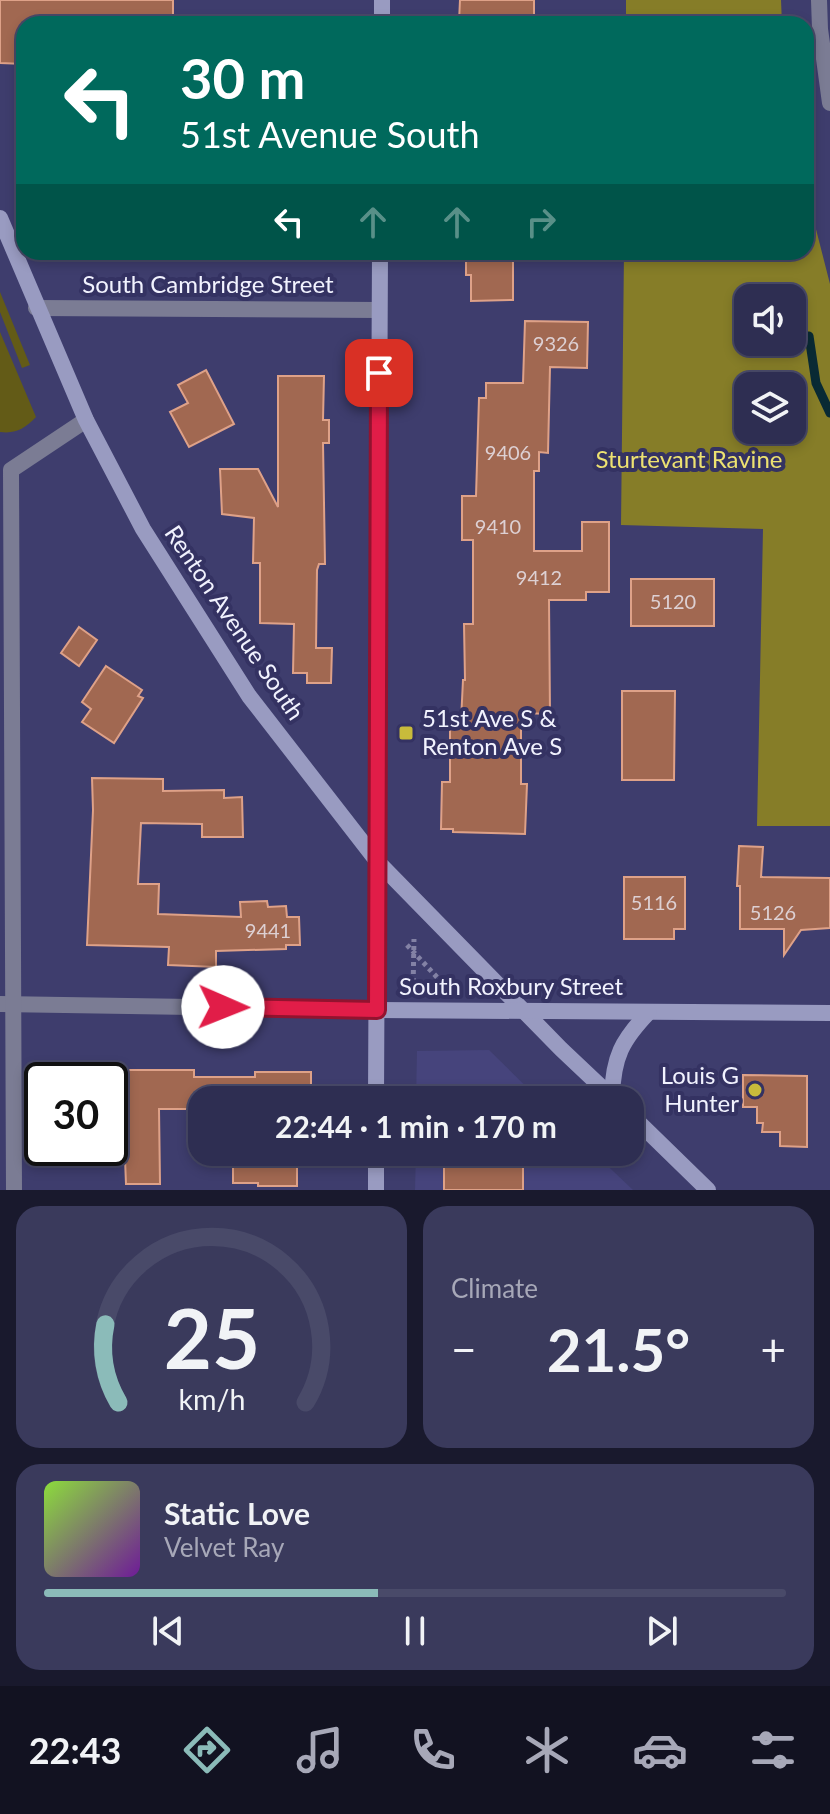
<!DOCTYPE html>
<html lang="en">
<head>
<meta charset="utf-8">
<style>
  body { margin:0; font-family:Lato,sans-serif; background:#3a3a5c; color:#f1f3f6; height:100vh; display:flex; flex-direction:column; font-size:30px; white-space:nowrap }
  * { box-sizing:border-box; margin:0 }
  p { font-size:26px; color:#a7a8b8 }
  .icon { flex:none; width:44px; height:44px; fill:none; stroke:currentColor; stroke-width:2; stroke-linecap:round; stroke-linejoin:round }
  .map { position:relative; height:1190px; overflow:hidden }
  .sheet { display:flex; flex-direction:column; gap:16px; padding:16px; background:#19192d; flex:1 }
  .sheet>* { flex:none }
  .banner { position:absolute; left:16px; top:16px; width:798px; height:244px; border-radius:24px; box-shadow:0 4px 12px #0003,0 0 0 2px #494a69; background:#00695c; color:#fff; overflow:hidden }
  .controls { position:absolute; left:734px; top:284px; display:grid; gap:16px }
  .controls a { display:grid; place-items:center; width:72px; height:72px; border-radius:16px; background:#2e2e52; box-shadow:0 4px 12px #0003,0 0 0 2px #494a69; font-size:40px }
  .speed { position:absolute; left:24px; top:1062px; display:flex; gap:16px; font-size:40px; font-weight:700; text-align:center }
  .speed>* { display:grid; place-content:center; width:104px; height:104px; border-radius:50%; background:#2e2e52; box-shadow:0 4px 12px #0003,0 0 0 2px #494a69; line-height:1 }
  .speed .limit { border:4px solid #111; border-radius:12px; background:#fff; color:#111 }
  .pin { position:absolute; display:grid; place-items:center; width:68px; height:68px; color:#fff; margin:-34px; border-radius:16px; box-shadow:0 4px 12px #0006 }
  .me { position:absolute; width:88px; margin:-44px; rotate:91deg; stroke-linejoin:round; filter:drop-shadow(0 0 6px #0008) }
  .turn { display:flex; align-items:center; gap:28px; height:168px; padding:0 32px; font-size:36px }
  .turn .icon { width:104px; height:104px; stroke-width:2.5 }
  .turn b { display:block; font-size:56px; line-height:68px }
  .lanes { display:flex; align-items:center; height:76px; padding:0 32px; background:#0003; justify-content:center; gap:40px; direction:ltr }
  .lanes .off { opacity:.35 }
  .big { font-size:60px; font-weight:700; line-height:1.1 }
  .sheet .tile { flex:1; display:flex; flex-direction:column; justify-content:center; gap:12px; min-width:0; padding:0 28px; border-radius:24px; background:#3a3a5c }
  .sheet .dial { align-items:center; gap:0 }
  .dial svg { height:208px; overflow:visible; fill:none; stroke:#494a69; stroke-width:7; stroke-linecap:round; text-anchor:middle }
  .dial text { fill:#f1f3f6; stroke:none }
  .song { display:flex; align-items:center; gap:24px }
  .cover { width:96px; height:96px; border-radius:12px; background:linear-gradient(135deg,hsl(90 70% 55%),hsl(280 70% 35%)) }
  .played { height:8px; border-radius:4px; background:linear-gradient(90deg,#8bbbb9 45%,#494a69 45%) }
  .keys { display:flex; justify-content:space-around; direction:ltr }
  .heat { display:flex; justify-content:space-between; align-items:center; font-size:44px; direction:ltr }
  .sheet .tiles { flex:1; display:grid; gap:16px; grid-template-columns:1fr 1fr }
  .tile:last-child { grid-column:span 2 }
  .trip { position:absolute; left:188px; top:1086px; width:456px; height:80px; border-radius:24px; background:#2e2e52; box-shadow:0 4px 12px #0003,0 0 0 2px #494a69; font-weight:700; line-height:80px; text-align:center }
  .tabs { display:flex; height:128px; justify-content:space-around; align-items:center; background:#121221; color:#a7a8b8 }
  .tabs .icon { width:56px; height:56px }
  .tabs .on { color:#8bbbb9 }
  .tabs b { font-size:36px; color:#f1f3f6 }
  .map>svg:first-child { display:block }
  .built { fill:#46447c }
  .green { fill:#635b17 }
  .forest { fill:#867d28; fill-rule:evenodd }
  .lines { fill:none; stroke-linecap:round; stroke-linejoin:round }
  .stream { stroke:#092a34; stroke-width:9 }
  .building { fill:#a16851; stroke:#dea188; stroke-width:2 }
  .path { stroke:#8382a5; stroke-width:5; stroke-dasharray:4 4; stroke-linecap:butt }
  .street { stroke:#7b7c94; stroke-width:16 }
  .secondary { stroke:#999bc1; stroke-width:16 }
  .route-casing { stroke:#92132f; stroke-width:20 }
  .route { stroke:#e11d48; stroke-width:14 }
  .poi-dot { fill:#c8bb3b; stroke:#343262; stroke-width:3 }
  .labels { text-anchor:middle; stroke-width:8; stroke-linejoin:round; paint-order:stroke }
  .number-label { font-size:20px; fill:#ddd0d3 }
  .street-label { font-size:24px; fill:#f1f2fe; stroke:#343262 }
  .park-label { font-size:24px; fill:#ede171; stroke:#343262 }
  .poi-label { font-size:24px; fill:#f1f2fe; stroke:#343262; text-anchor:start }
</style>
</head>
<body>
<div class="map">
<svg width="830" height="1190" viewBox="0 0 830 1190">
  <rect width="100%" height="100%" fill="#3e3d6d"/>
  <g class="built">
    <polygon points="489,1050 540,1100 416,1100 417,1051"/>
    <polygon points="416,1152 593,1152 633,1190 415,1190"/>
  </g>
  <g class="green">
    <polygon points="0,292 30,365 22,368 0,312"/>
    <path d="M0,332L36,417C25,428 17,434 0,432Z"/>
  </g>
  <g class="forest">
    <polygon points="626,0 781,0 782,24 626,24"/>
    <path d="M806,190L830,284V826H757L763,529L621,525L624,252H806ZM748,298H792V342H748ZM748,386H792V430H748Z"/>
  </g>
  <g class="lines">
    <polyline class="stream" points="809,336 816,383 830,413"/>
  </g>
  <g class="building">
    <polygon points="0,0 173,0 173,24 24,24 24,64 0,63"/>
    <polygon points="460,0 534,0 534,23 459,22"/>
    <polygon points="466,252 513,252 513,300 471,301 471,275 466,275"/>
    <polygon points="525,321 588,322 587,368 550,367 548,453 539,452 539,471 534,471 534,551 582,551 582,522 609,522 609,592 586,592 586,600 549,600 550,714 521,713 521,784 527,784 525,834 453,832 453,829 441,829 442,782 450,782 450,720 461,721 463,680 465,680 464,624 473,624 473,540 462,540 462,496 476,496 479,398 486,398 486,383 523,383"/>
    <polygon points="206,370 234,424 189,447 170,412 188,403 178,385"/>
    <polygon points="278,376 324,376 323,420 329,420 329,443 323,443 325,564 319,564 317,570 316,648 332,648 331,683 307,683 307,673 293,673 294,624 260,623 260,563 253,563 254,518 222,514 220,469 258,469 278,507"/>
    <rect x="631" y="579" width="83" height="47"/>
    <polygon points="79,627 97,640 79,666 61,653"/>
    <polygon points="106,666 142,690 138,696 143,698 114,743 82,722 91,709 82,702"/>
    <polygon points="622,691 675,691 674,780 622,780"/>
    <polygon points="92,778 163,779 163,791 224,790 224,798 242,797 243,837 202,837 202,824 141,823 138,884 159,884 158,914 241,917 240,902 267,901 268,907 286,906 287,917 299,917 300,945 286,945 286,949 216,951 216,967 168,965 169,947 87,945 93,810"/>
    <polygon points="739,846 763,847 761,877 830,878 830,928 801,930 784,955 784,929 740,929 740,886 737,886"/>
    <polygon points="624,877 685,877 685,929 674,929 674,939 624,939"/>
    <polygon points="110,1070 194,1070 194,1077 255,1077 255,1072 311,1072 311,1100 195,1100 195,1109 159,1109 160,1184 126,1184 125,1159 110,1160"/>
    <polygon points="743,1075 807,1076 807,1147 780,1146 780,1132 762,1132 763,1123 757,1123 757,1107 743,1107"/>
    <polygon points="233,1152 297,1152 297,1186 258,1186 258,1183 233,1183"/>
    <rect x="444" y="1158" width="79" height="32"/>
  </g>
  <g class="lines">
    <g class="path">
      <polyline points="407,945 447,988"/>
      <polyline points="413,983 458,983"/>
      <polyline points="413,990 414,939"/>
    </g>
    <g class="street">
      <polyline points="819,0 820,29 830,103"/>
      <polyline points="36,308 379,310"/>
      <polyline points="0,1004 377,1010"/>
      <polyline points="14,1190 11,470 86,420"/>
    </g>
    <g class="secondary">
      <polyline points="382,24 382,0"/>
      <polyline points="0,218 86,420 143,529 249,696 377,861 561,1049 615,1100"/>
      <polyline points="377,1010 830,1013"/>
      <path d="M612,1097C613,1057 622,1040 649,1012"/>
      <polyline points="376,1100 380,252"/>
      <polyline points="630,1114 708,1190"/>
      <polyline points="376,1190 376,1152"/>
    </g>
  </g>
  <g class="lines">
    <defs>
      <polyline id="route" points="223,1007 377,1010 379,373"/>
    </defs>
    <use href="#route" class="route-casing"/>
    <use href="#route" class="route"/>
  </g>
  <g class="poi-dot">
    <rect x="398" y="725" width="16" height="16" rx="4"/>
    <circle cx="755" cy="1090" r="8"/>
  </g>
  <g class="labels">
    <g class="number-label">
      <text x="556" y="351">9326</text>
      <text x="508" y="460">9406</text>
      <text x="498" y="534">9410</text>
      <text x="539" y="585">9412</text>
      <text x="673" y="609">5120</text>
      <text x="654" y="910">5116</text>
      <text x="773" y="920">5126</text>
      <text x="268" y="938">9441</text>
    </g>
    <g class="street-label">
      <text x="208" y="293">South Cambridge Street</text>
      <text transform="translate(234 623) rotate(56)" y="8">Renton Avenue South</text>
      <text x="511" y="995">South Roxbury Street</text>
    </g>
    <g class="park-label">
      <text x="689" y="468">Sturtevant Ravine</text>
    </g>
    <g class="poi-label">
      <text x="422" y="727">51st Ave S &amp;<tspan x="422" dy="28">Renton Ave S</tspan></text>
      <text x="739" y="1084" text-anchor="end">Louis G<tspan x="739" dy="28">Hunter</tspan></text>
    </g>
  </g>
</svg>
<div class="controls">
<a><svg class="icon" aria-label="sound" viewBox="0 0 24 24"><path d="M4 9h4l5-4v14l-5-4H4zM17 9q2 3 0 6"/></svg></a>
<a><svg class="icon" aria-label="layers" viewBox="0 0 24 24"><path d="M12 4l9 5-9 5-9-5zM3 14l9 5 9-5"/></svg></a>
</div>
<div class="speed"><div class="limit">30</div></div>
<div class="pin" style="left:379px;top:373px;background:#d93025"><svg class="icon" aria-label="arrive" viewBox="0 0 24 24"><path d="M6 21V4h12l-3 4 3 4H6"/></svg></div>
<svg class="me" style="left:223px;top:1007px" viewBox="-20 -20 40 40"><circle r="19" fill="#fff"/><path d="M0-13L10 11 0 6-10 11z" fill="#e11d48"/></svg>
<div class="trip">22:44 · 1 min · 170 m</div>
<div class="banner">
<div class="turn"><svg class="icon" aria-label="left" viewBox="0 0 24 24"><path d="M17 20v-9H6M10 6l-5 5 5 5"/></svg><div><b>30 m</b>51st Avenue South</div></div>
<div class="lanes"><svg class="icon" aria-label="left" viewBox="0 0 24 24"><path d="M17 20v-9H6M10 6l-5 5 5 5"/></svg><svg class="icon off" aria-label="ahead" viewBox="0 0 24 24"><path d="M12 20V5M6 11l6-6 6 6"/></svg><svg class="icon off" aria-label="ahead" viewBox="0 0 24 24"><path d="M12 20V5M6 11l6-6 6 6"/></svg><svg class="icon off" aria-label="right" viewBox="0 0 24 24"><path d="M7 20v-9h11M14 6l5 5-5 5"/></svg></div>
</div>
</div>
<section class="sheet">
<div class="tiles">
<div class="tile dial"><svg viewBox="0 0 100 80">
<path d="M14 69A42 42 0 1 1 86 69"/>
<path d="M14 69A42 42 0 0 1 9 39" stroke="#8bbbb9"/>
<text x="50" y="56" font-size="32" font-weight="700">25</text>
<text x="50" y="72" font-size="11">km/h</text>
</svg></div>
<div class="tile"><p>Climate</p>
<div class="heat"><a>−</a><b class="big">21.5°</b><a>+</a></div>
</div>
<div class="tile">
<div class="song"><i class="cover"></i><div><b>Static Love</b><p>Velvet Ray</p></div></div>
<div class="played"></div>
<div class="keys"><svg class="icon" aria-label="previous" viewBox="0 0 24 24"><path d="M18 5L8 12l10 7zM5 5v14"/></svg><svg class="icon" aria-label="pause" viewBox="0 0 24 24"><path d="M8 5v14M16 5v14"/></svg><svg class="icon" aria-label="next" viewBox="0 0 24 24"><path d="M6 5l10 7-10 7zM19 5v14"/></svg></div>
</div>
</div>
</section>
<nav class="tabs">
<b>22:43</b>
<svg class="icon on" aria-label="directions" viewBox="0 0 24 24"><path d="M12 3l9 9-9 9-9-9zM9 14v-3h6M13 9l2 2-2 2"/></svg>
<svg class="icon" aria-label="music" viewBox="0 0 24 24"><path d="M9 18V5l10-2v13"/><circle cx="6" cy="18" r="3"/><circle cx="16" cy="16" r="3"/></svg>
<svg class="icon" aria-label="phone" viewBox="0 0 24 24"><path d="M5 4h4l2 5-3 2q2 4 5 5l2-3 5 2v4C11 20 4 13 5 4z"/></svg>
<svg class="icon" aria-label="climate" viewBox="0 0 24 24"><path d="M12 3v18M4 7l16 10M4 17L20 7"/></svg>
<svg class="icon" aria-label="car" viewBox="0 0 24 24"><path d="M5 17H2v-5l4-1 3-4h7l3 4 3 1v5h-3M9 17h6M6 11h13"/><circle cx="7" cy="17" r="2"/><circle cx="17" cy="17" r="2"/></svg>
<svg class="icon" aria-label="filters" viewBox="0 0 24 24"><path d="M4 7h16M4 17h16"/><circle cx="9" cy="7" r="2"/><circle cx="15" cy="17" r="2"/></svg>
</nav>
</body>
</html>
